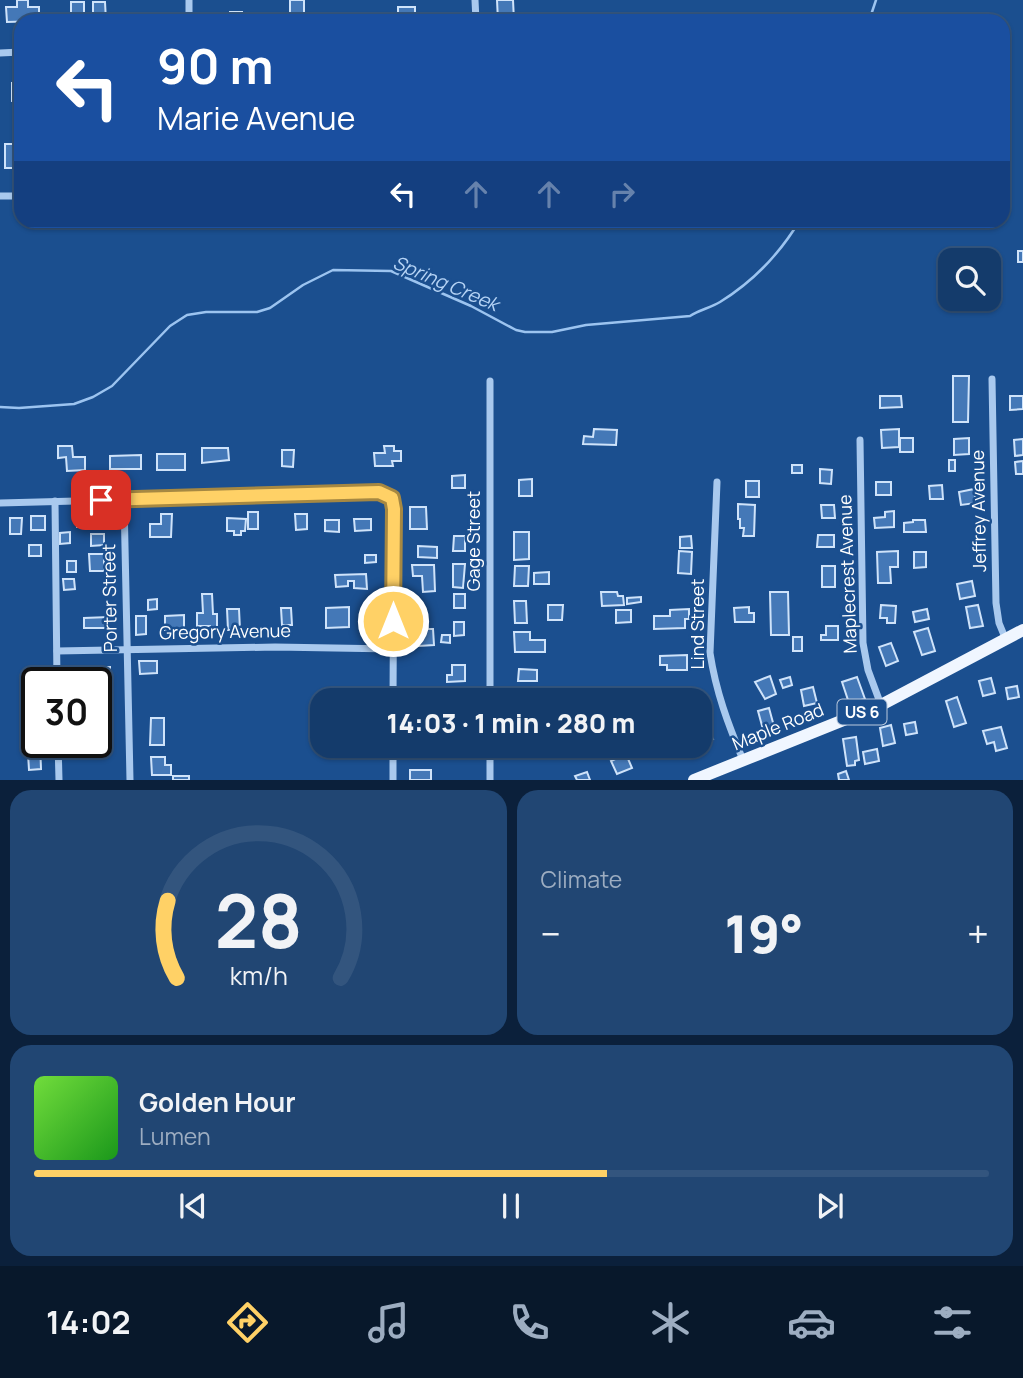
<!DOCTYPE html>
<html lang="en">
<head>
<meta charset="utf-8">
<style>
  body { margin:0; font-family:Manrope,sans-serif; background:#214673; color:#f1f3f6; height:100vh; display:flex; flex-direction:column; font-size:26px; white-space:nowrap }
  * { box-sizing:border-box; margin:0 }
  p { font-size:23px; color:#9dadc1 }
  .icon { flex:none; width:38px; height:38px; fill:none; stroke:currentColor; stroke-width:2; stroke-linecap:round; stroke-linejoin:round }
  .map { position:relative; height:780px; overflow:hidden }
  .drawer { display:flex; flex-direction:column; gap:10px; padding:10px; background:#0b203b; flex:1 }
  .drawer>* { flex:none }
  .top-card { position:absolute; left:14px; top:14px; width:996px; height:214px; border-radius:21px; box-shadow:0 2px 5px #0004,0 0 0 2px #33557e; background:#1a4fa0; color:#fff; overflow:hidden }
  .controls { position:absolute; left:938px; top:248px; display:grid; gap:14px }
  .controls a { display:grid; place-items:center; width:63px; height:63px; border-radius:14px; background:#143b6b; box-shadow:0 2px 5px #0004,0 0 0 2px #33557e; font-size:35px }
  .speed { position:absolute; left:21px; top:667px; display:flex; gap:14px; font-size:35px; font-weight:700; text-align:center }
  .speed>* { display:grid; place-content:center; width:91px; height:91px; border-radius:50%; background:#143b6b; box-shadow:0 2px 5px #0004,0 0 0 2px #33557e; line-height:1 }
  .speed .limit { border:4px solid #111; border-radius:10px; background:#fff; color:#111 }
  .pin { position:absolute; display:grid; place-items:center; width:60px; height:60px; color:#fff; margin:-30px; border-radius:14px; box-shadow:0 4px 10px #0006 }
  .me { position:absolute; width:77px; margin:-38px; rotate:0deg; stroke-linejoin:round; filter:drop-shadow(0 0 5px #0008) }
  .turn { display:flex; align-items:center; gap:24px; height:147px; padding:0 28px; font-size:32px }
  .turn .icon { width:91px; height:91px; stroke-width:2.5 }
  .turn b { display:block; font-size:49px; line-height:60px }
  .lanes { display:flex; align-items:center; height:66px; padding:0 28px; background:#0003; justify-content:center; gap:35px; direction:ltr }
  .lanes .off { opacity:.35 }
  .big { font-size:52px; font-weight:800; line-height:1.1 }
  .drawer .widget { flex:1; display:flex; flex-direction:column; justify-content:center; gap:10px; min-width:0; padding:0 24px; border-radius:21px; background:#214673 }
  .drawer .dial { align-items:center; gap:0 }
  .dial svg { height:182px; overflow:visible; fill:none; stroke:#33557e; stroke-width:7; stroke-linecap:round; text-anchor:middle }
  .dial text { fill:#f1f3f6; stroke:none }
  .song { display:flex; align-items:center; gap:21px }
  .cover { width:84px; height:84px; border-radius:10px; background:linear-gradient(135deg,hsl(100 70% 55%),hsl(120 70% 35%)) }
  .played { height:7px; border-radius:4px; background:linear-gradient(90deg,#ffd166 60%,#33557e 60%) }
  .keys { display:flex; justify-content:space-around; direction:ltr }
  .heat { display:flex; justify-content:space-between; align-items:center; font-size:38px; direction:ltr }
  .drawer .tiles { flex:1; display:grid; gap:10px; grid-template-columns:1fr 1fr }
  .widget:last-child { grid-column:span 2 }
  .trip { position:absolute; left:310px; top:688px; width:402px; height:70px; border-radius:21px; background:#143b6b; box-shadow:0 2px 5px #0004,0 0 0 2px #33557e; font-weight:800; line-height:70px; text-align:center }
  .dock { display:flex; height:112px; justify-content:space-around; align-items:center; background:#08182b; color:#9dadc1 }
  .dock .icon { width:49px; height:49px }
  .dock .active { color:#ffd166 }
  .dock b { font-size:32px; color:#f1f3f6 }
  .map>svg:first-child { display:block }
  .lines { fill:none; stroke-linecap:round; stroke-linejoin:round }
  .stream { stroke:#9cc4f0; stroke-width:2.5 }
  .building { fill:#4478b7; stroke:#cfe3fa; stroke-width:2 }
  .street { stroke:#a9c9ee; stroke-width:7 }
  .primary { stroke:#f0f6ff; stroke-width:12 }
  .route-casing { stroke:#a68842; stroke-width:18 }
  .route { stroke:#ffd166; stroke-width:12 }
  .labels { text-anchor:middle; stroke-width:5; stroke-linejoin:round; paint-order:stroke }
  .shield { fill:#1b4f8f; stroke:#bbcadd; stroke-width:2 }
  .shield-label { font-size:16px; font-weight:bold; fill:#fff }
  .street-label { font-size:18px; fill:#fff; stroke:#1b4f8f }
  .water-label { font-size:19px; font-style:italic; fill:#b5d3f5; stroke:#1b4f8f }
</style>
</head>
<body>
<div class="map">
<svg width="1023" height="780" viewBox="0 0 1023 780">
  <rect width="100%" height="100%" fill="#1b4f8f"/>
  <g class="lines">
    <g class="stream">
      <polyline points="869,21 876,0"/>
      <path d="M0,407L19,408L74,404L93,397L112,386L170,326L187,315L206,312H257L270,308L303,285L333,270L391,271L471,306L516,330L525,332H552L586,325L690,316C699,310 710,308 720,302C754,281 779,255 800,220"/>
    </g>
  </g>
  <g class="building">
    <polygon points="17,0 28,0 28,7 39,7 39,21 7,22 6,7 17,7"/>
    <polygon points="290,0 304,0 304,14 290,15"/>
    <polygon points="497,0 513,0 514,21 498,21"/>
    <rect x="71" y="2" width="13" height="19"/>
    <polygon points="93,2 105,2 106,21 93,21"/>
    <rect x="398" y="7" width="17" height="14"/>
    <rect x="230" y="12" width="12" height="9"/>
    <rect x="116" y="14" width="13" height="7"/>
    <polygon points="21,82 21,100 12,101 12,83"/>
    <polygon points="5,144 21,144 21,158 16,158 16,168 5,168"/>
    <rect x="1018" y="251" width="5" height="11"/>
    <polygon points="953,376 969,376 968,422 953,422"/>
    <polygon points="880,396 901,396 902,407 880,408"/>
    <polygon points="1010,396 1023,396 1023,409 1010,410"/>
    <polygon points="594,429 617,430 616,445 583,444 584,436 593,437"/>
    <polygon points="899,429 899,447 882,448 881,430"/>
    <rect x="900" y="438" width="13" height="14"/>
    <polygon points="969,438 969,454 954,455 954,439"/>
    <polygon points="1023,439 1023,455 1015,456 1014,440"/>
    <polygon points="58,446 72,446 73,457 85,457 85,470 67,471 66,457 58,458"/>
    <polygon points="384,446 394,446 394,451 401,451 401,461 392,461 393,466 375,466 374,453 385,453"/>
    <polygon points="202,448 228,448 229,460 202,463"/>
    <polygon points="282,450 294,450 293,467 282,466"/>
    <rect x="157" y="454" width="28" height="16"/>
    <polygon points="141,455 141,469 110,469 110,456"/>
    <rect x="949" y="460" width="6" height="11"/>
    <polygon points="1023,461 1023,474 1016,474 1015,462"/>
    <rect x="792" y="465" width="10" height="8"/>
    <polygon points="820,469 832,470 831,484 820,483"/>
    <polygon points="465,475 465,488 452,488 452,476"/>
    <polygon points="532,479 532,496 519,496 519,480"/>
    <rect x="746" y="481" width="13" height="16"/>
    <rect x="876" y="482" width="15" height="13"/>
    <polygon points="942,485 943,499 930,499 929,486"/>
    <polygon points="974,489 976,503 961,505 959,492"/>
    <polygon points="738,504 755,505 754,536 743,536 744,528 740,528 740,519 738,519"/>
    <polygon points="821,505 834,505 835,518 822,518"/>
    <polygon points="410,507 426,507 427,529 410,529"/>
    <polygon points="894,511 894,527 875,528 874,518 885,517 885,512"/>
    <polygon points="76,512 104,512 104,526 77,527"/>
    <rect x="248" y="512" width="10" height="17"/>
    <polygon points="161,514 172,514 171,537 150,537 150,524 161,524"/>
    <polygon points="295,514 307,514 307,529 296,530"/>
    <rect x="31" y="516" width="14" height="14"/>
    <polygon points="10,518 22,518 21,534 10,534"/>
    <polygon points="227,518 246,519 245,531 241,531 241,535 234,535 234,531 227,531"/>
    <polygon points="354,519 371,519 371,530 355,531"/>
    <polygon points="325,520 339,520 339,532 325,531"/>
    <polygon points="913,520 925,520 926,532 904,532 904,523 913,522"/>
    <polygon points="70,532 70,543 60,544 60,533"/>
    <polygon points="514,532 529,532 529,559 514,560"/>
    <polygon points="91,534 104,534 104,545 91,546"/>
    <polygon points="818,535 834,535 834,547 817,547"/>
    <polygon points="454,536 465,536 465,551 453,551"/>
    <polygon points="691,536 692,548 680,548 680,537"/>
    <rect x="29" y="545" width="12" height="11"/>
    <polygon points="418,546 437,547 437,558 418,557"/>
    <polygon points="679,551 692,552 691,574 678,573"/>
    <polygon points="898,551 898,567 890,567 891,583 878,583 877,552"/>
    <polygon points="914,552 926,552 926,567 914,568"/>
    <polygon points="89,554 104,554 104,571 90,571"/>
    <polygon points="365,555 376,555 376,562 365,563"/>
    <rect x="67" y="561" width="9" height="11"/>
    <polygon points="453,564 465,564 463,588 453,587"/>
    <polygon points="412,565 434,565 435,591 423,592 422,576 413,576"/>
    <polygon points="515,566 529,566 528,586 514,586"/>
    <rect x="822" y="566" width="13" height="21"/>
    <polygon points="549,572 549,584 534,584 534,573"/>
    <polygon points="366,574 367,589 354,588 354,581 348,581 348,586 336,587 335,575"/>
    <polygon points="63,579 74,579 75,589 64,590"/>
    <polygon points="972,581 975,596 960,599 957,584"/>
    <polygon points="601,592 617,592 618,596 623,596 624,605 602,606"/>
    <polygon points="770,592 788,592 789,635 771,635"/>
    <polygon points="202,594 212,594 213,614 217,614 217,630 211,630 210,626 197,626 197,613 203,613"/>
    <rect x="454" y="594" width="11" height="14"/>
    <polygon points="641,597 641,602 627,604 627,598"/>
    <polygon points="157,599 157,609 148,610 148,600"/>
    <polygon points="514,601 526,601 527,623 515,623"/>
    <polygon points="548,605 563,605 562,620 548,620"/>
    <polygon points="881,605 896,606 895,623 887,623 887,618 880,618"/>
    <polygon points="978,605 983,626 970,628 966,607"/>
    <polygon points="349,607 349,627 326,628 326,608"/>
    <polygon points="749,607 749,613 754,613 754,622 735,622 734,608"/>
    <polygon points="281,608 291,608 292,625 282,625"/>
    <polygon points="227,609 239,609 240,630 228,630"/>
    <polygon points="689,609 689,619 685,619 685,628 654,629 654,616 670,616 670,610"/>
    <polygon points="927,609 929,619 915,622 913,612"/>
    <polygon points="616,610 631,610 631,622 616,623"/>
    <polygon points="184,615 184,630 165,630 165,616"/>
    <polygon points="136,616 146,616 146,634 136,635"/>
    <polygon points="109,617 109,628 84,628 84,618"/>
    <polygon points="418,622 427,622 428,629 433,629 434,645 419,646"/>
    <polygon points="454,622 464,622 464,635 454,636"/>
    <polygon points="826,626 838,626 838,640 821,640 821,635 826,635"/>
    <polygon points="928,628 935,651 922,655 914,632"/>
    <polygon points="514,632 530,632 530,640 545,640 545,652 515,652"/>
    <polygon points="442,635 450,635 450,643 441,642"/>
    <rect x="793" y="637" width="9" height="14"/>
    <polygon points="891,643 898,661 886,666 879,647"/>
    <polygon points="687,655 687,670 667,670 667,665 660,665 660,656"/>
    <polygon points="139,661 157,661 157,673 140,674"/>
    <polygon points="452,665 465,665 465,681 447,682 447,675 452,675"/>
    <polygon points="110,667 110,680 91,680 91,668"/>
    <polygon points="519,669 537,670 537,681 518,681"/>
    <polygon points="770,676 776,694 765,699 755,682"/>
    <polygon points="790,677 792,685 783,688 780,680"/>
    <polygon points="857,677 865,699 849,703 842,682"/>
    <polygon points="991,678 995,693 983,696 979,681"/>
    <polygon points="1017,686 1019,697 1008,699 1006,688"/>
    <polygon points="813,687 817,703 804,706 801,690"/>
    <polygon points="957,697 966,723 954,727 946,701"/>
    <polygon points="109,706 109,719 96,719 96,707"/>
    <polygon points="769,708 775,730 764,733 758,711"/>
    <polygon points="151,718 164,718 164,745 150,745"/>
    <polygon points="708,722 713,739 700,743 700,730 702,729 701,724"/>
    <polygon points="915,722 917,733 906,735 904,724"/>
    <polygon points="891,725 895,743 883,746 880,728"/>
    <polygon points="1001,727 1007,748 996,751 994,742 987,744 983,731"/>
    <polygon points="111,728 111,740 96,740 96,729"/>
    <polygon points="27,737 37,737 37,742 40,742 41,769 29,770"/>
    <polygon points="856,737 859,760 855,761 855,765 847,766 843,739"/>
    <polygon points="72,744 72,751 62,751 62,745"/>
    <rect x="411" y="746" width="17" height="8"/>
    <rect x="454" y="746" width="11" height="6"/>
    <polygon points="659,746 673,746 675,752 662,756"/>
    <polygon points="877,749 879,761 865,764 863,752"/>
    <polygon points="626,754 632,768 617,774 611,761"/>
    <polygon points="151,757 165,757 165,765 171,765 171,775 152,775"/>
    <rect x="410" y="770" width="21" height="10"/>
    <polygon points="846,771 849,780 839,780 838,774"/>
    <polygon points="587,772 590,780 577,780 575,776"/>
    <rect x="173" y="776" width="16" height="4"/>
  </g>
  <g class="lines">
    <g class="street">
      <polyline points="189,0 189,21"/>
      <polyline points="475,0 476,21"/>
      <polyline points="0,53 21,52"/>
      <polyline points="0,196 21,196"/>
      <polyline points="992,379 996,603 999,623 1006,640"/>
      <polyline points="860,440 863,643 868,670 881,705"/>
      <path d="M717,482L710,653C716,692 728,724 743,760"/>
      <polyline points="124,500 130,780"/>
      <polyline points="55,501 57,682"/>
      <polyline points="0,503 379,493 392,498 394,509 393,700"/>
      <polyline points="57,651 275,647 393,649"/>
      <polyline points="490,700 490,381"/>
      <polyline points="58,742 59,780"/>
      <polyline points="393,746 393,780"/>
      <polyline points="490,780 490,746"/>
    </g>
    <polyline class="primary" points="694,780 881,705 1023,630"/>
  </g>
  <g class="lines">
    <defs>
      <polyline id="route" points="101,500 379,492 392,498 394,509 393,621"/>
    </defs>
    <use href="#route" class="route-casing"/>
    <use href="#route" class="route"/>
  </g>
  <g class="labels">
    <rect class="shield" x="837.5" y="699.5" width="49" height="25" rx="5"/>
    <g class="shield-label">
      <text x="862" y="718">US 6</text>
    </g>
    <g class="street-label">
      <text transform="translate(979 511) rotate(-91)" y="6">Jeffrey Avenue</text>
      <text transform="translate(474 541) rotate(-90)" y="6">Gage Street</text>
      <text transform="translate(848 574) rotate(-92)" y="6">Maplecrest Avenue</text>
      <text transform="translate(110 598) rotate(-91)" y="6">Porter Street</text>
      <text transform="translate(698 624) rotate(-90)" y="6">Lind Street</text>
      <text transform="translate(225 632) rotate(-1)" y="6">Gregory Avenue</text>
      <text transform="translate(778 727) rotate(-22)" y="6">Maple Road</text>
    </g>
    <g class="water-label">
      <text transform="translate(446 283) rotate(23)" y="7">Spring Creek</text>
    </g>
  </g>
</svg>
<div class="controls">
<a><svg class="icon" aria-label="search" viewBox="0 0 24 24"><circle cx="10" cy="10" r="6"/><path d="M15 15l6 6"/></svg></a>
</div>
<div class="speed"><div class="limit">30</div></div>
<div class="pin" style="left:101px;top:500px;background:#d93025"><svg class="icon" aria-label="arrive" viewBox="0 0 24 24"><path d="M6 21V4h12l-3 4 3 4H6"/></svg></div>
<svg class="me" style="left:393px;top:621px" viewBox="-20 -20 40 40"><circle r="17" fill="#ffd166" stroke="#fff" stroke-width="3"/><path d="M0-11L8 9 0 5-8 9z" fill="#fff"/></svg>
<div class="trip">14:03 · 1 min · 280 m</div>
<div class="top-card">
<div class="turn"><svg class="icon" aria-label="left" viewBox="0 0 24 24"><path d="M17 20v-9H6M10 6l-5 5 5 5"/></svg><div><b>90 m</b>Marie Avenue</div></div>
<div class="lanes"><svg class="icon" aria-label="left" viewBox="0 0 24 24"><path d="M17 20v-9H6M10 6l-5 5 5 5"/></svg><svg class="icon off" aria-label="ahead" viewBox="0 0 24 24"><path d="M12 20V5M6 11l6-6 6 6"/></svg><svg class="icon off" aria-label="ahead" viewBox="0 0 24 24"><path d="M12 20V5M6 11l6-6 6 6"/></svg><svg class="icon off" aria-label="right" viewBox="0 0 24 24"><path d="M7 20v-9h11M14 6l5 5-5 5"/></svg></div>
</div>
</div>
<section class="drawer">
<div class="tiles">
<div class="widget dial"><svg viewBox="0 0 100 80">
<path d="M14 69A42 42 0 1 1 86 69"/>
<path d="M14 69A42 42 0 0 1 10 35" stroke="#ffd166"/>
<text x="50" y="56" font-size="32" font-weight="700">28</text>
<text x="50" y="72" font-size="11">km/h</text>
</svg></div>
<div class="widget"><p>Climate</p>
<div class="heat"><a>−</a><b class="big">19°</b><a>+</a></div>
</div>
<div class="widget">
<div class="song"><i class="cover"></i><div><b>Golden Hour</b><p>Lumen</p></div></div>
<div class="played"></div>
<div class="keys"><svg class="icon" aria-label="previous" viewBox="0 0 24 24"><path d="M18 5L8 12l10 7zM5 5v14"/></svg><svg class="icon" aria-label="pause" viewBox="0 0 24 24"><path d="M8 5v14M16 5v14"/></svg><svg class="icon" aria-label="next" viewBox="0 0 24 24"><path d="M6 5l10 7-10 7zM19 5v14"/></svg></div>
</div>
</div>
</section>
<nav class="dock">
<b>14:02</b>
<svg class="icon active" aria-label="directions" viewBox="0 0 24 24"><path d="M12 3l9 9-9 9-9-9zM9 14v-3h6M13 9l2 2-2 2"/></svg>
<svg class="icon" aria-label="music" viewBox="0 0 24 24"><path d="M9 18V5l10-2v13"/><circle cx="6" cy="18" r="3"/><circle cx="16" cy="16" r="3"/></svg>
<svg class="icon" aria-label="phone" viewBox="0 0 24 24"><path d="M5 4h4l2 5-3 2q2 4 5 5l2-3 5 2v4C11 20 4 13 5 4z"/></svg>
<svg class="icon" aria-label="climate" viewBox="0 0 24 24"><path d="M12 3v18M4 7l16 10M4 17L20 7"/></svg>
<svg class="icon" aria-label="car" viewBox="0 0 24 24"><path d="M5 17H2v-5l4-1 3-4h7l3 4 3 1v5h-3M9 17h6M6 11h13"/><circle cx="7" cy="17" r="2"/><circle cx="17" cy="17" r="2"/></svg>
<svg class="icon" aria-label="filters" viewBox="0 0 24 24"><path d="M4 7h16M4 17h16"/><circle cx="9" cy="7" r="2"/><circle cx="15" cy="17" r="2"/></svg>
</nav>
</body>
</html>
